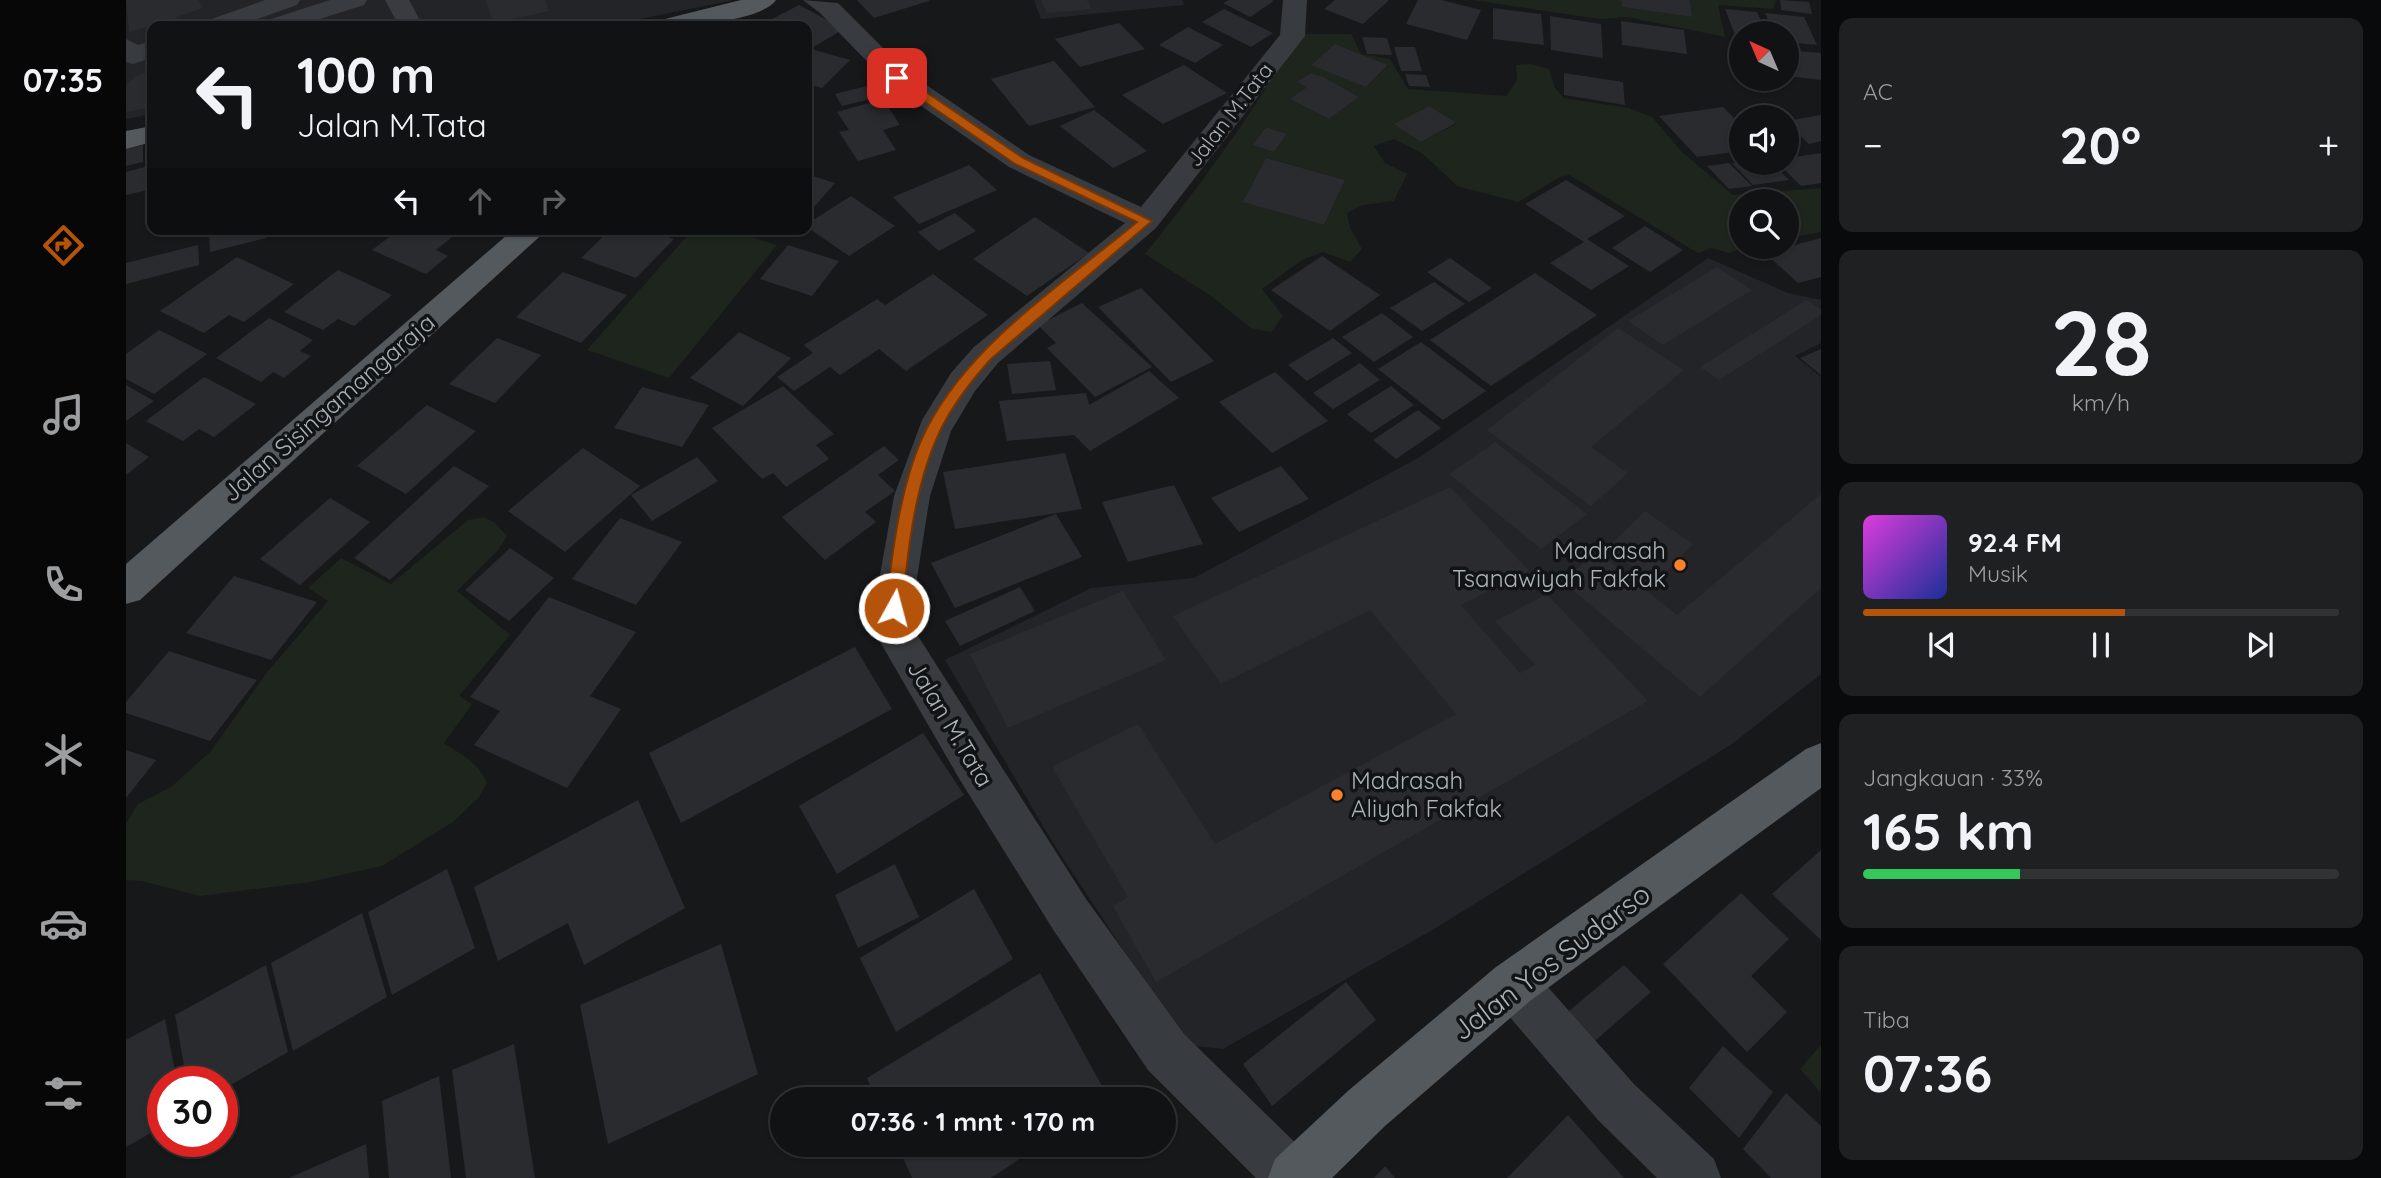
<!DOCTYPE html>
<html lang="id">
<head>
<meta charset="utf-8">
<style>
  body { margin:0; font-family:Quicksand,sans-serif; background:#1e2022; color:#f1f3f6; height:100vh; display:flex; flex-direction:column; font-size:26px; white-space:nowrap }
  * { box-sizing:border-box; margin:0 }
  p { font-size:23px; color:#9c9ea0 }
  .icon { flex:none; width:38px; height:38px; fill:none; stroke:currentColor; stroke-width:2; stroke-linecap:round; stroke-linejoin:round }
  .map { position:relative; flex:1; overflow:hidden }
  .drawer { display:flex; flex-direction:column; gap:18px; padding:18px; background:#090a0b; width:560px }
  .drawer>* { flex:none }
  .top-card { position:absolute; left:21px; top:21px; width:665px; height:214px; border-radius:14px; box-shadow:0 2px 5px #0004,0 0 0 2px #303234; background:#111214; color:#f1f3f6; overflow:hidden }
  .needle { width:46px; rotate:316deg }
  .tools { position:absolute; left:1603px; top:21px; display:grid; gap:14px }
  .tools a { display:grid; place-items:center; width:70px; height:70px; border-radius:50%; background:#111214; box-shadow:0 2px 5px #0004,0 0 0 2px #303234; font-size:35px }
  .speed { position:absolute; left:21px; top:1066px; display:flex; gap:14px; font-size:35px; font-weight:700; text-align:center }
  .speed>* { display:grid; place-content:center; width:91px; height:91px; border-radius:50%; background:#111214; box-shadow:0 2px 5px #0004,0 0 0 2px #303234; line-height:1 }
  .speed .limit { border:10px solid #d22; background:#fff; color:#111 }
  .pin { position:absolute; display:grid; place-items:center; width:60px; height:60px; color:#fff; margin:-30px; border-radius:14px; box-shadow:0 4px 10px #0006 }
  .me { position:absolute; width:77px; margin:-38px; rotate:7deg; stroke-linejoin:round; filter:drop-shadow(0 0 5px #0008) }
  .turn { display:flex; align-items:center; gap:24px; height:147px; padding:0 35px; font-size:32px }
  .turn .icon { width:91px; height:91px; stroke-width:2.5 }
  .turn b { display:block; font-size:49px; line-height:60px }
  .lanes { display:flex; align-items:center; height:66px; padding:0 35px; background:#0003; justify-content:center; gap:35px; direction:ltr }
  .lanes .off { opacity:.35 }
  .big { font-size:52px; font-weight:800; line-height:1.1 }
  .drawer .widget { flex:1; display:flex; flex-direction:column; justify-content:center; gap:10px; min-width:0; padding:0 24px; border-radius:14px; background:#1e2022 }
  .drawer .dial { align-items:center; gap:0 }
  .dial b { font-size:91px; line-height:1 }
  .song { display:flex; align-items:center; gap:21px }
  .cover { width:84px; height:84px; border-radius:10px; background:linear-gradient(135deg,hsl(300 70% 55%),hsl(230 70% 35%)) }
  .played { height:7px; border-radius:4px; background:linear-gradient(90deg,#b45309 55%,#303234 55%) }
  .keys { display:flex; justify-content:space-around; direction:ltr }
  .heat { display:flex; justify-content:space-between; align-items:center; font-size:38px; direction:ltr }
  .charge { height:10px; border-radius:5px; background:linear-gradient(90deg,#34c759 33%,#303234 0) }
  .trip { position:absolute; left:644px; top:1087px; width:406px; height:70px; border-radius:35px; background:#111214; box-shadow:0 2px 5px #0004,0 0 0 2px #303234; font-weight:800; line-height:70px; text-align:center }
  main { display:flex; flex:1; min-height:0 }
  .menu { display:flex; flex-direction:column; width:126px; justify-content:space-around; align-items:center; background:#070708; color:#9c9ea0 }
  .menu .icon { width:49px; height:49px }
  .menu .current { color:#b45309 }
  .menu b { font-size:32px; color:#f1f3f6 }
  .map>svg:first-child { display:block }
  .built { fill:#232427 }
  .green { fill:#1e251d; fill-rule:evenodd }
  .building { fill:#2a2b2e }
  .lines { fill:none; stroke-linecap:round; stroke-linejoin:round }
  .minor { fill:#383b3f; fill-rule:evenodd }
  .major { fill:#54595e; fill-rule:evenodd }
  .route { fill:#b45309; stroke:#753606; stroke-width:2 }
  .poi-dot { fill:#fd812c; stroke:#121315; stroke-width:2.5 }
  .labels { text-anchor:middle; stroke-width:7; stroke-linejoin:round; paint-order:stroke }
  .far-street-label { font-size:21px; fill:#a9b3ba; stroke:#121315 }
  .street-label { font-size:24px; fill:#a9b3ba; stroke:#121315 }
  .poi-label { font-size:24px; fill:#a9b3ba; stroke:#121315; text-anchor:end }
  .near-street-label { font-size:28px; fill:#a9b3ba; stroke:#121315 }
</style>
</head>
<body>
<main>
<nav class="menu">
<b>07:35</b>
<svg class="icon current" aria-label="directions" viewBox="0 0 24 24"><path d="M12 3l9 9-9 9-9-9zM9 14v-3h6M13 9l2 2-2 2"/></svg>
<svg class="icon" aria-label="music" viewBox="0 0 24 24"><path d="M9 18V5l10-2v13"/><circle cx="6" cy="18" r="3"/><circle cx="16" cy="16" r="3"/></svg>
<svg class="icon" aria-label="phone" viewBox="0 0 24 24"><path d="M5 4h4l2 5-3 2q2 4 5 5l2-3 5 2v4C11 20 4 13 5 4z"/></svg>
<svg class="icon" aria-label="climate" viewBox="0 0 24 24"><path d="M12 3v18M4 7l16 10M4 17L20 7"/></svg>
<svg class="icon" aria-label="car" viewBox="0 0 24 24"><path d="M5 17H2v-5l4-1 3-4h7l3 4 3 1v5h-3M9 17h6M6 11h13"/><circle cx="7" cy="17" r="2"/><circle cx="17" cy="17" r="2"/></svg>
<svg class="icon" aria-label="filters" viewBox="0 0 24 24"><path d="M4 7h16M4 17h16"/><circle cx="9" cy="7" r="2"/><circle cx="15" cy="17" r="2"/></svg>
</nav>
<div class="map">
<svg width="1695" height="1178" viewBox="0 0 1695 1178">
  <rect width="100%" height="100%" fill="#17181a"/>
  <g class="built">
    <polygon points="0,0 608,0 479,26 26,26 26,114 0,119"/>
    <polygon points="908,0 1056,0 1058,5 915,19"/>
    <polygon points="1582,258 1662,293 1695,300 1695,343 1669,356 1695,377 1695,674 1606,744 1308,929 1097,1049 1060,1045 929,846 819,660 965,588 1068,578 1294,457"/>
  </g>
  <g class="green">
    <polygon points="1347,0 1495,0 1496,7 1566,17 1564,0 1650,0 1647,9 1592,5 1599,37 1501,17 1473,19"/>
    <path d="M1176,34H1225L1235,54L1264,59L1282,89L1380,96L1391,80L1390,65L1405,64L1423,69L1429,88L1438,98L1503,108L1526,117L1556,152L1607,195L1695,188V232L1661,238V201H1615V247H1620L1603,253L1585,248L1572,253L1443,175L1434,177L1392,202L1331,186L1297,154L1268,139L1248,146L1259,163L1281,174L1268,201L1237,205L1221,213L1224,228L1236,249L1224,262L1197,252L1176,260L1136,289L1157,316L1145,332L1125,328L1085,296L1019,254C1060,203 1099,151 1134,97C1148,75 1159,54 1176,34ZM1209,44L1262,65V66L1240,87L1186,64ZM1185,73L1233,97L1203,119L1165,99L1181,87L1172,82ZM1302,106L1330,124L1295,142L1269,124ZM1140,127L1161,134L1148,152L1128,145ZM1141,158L1219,180L1198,225L1118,202Z"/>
    <polygon points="567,229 599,229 651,245 543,378 461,350"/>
    <path d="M358,517L369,523L381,536L373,549L331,591L384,635L333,696L346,704L318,743C336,755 352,762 361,783L353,797L327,822L256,866L184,882L74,896L16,881L0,880V824L12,804L45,787L84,752L142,671L202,601L182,588L215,558L265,584L342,520Z"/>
    <polygon points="1695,1045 1695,1093 1674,1069"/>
  </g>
  <g class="building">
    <polygon points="0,0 72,0 77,8 50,17 52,21 36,26 27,25 3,32"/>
    <polygon points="360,0 419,0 423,11 367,23"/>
    <polygon points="731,0 803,0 803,1 748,18"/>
    <polygon points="915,0 961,0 965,9 921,13"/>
    <polygon points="1103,0 1145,0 1148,1 1124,17 1097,3"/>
    <polygon points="1209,0 1263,0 1237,24 1198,9"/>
    <polygon points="1292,0 1315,0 1355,10 1341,40 1280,24"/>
    <polygon points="1495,0 1564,0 1566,17 1496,7"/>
    <polygon points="1654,0 1683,2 1686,14 1655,10"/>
    <polygon points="673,5 718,29 689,46 681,41 681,26 654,26 644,20"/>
    <polygon points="1367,8 1415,14 1418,45 1367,39"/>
    <polygon points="1098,9 1147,33 1125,47 1076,22"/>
    <polygon points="1599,9 1631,12 1640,33 1615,33 1615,40 1611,40"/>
    <polygon points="1639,13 1678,17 1691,45 1661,42 1661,33 1648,33"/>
    <polygon points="1424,16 1475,24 1477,58 1425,50"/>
    <polygon points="1495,21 1558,30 1561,54 1496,45"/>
    <polygon points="993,23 1019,49 954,67 929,39"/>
    <polygon points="1062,27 1097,45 1069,63 1033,45"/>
    <polygon points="1236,37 1261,38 1266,55 1241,54"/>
    <polygon points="1209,44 1262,65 1240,87 1185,65"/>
    <polygon points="1268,47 1289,47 1296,71 1275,71"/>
    <polygon points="681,48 724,60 696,88 681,84"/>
    <polygon points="1661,50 1695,53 1695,80 1661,76"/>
    <polygon points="928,61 969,107 903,126 865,79"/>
    <polygon points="1058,65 1101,93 1037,124 996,95"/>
    <polygon points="26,71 26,107 0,112 0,86 9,76"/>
    <polygon points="1185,73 1197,77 1233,97 1203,119 1164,99 1181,87 1171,82"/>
    <polygon points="1438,73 1497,82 1499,105 1438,95"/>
    <polygon points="1279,74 1300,75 1304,87 1283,86"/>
    <polygon points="745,85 753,97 716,106 709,94"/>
    <polygon points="757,99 774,125 757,130 770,150 732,161 713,132 723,130 711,112"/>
    <polygon points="1303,106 1330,123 1295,142 1268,124"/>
    <polygon points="1597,107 1615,125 1615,151 1571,157 1533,116"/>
    <polygon points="968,110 1021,151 987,168 934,126"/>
    <polygon points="1695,115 1695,141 1683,144 1661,124 1661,121"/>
    <polygon points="1140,127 1161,134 1148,152 1127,145"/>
    <polygon points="17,145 17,162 0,166 0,149"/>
    <polygon points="1695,153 1695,183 1675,186 1652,163 1661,163 1661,158"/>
    <polygon points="1140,158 1219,180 1198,225 1117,202"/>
    <polygon points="1603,163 1626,186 1603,189 1581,166"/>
    <polygon points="1606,163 1646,163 1663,180 1627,185"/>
    <polygon points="26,165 26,189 0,195 0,172"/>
    <polygon points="843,165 871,190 793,224 767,197"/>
    <polygon points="681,174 709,183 681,215"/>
    <polygon points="1440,180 1499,216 1461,239 1503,266 1465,290 1424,263 1458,242 1399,204"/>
    <polygon points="725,196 769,226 723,256 681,227 681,224"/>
    <polygon points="829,213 850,231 813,251 792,232"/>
    <polygon points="909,217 963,253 901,296 847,259"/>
    <polygon points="1519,226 1557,250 1524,272 1486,248"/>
    <polygon points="83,229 139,229 140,238 84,252"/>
    <polygon points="274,229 336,229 310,250 322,256 300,274 246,250"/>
    <polygon points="485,229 520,229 548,239 510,278 455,258"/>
    <polygon points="1695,238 1695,277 1672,283 1639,253"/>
    <polygon points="72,245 73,265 0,284 0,263"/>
    <polygon points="662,245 713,261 686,296 634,279"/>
    <polygon points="1196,256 1254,295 1204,331 1145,290"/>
    <polygon points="111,257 168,284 118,322 103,315 78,333 34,311"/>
    <polygon points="1324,258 1366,288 1343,302 1301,272"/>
    <polygon points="1591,267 1626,290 1537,345 1502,321"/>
    <polygon points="212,270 266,295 228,326 212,319 197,330 158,312"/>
    <polygon points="437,272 501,295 455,343 390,317"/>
    <polygon points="1409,273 1471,315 1365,386 1304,340"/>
    <polygon points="807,274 862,315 780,371 753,349 714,375 704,367 668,391 651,377 687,353 678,345 751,299 759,305"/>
    <polygon points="1308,282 1339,304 1296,331 1264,308"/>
    <polygon points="1015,288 1088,361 1045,382 972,307"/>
    <polygon points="1680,300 1695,309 1695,315 1593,380 1574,367"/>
    <polygon points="956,303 1026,367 969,397 921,348 930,343 912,325"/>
    <polygon points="1256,313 1287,337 1248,362 1216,337"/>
    <polygon points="143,318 187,340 174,351 185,356 158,378 147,372 135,382 90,358"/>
    <polygon points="1492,328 1558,370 1465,447 1502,473 1465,506 1361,430"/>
    <polygon points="33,330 81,354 28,394 0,379 0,354"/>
    <polygon points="613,332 665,358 617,406 564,378"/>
    <polygon points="371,338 415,355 369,403 323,384"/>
    <polygon points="1207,338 1226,353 1181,381 1162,365"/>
    <polygon points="1295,342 1360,391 1317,420 1252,369"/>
    <polygon points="1695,349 1695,375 1674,358"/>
    <polygon points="924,361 930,390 886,394 881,364"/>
    <polygon points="1234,363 1254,380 1207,409 1187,393"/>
    <polygon points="1023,371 1053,398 964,451 948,435 881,441 873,401 960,393 963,405"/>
    <polygon points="1149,372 1202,421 1146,453 1093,402"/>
    <polygon points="78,377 130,404 88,437 73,429 57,441 20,421"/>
    <polygon points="0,385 28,401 0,421"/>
    <polygon points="657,386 708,434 690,445 703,459 660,487 647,473 636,479 586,428"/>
    <polygon points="1265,386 1288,405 1245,433 1221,414"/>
    <polygon points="516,387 583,405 556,447 488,428"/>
    <polygon points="301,405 350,431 280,494 231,466"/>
    <polygon points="1292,410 1315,428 1270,459 1247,440"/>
    <polygon points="1369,442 1461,514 1415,549 1323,474"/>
    <polygon points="0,443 23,457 0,475"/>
    <polygon points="758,446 773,460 752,475 769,491 739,512 750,522 699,560 656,517"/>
    <polygon points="457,448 514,486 439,552 382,511"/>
    <polygon points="939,453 956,509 829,529 817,472"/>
    <polygon points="571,457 592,481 526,521 505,495"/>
    <polygon points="328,466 363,486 264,580 228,558"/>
    <polygon points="1155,466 1183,499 1113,532 1085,498"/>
    <polygon points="1048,485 1077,544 1002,562 976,502"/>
    <polygon points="1324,487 1403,571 1335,605 1394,673 1409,665 1369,621 1421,594 1522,701 1030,982 987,906 1002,897 926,767 1012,724 1089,844 1330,714 1244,610 1095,684 1047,616"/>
    <polygon points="1695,494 1695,588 1574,697 1436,581 1472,552 1551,615"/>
    <polygon points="204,498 244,522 174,585 134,559"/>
    <polygon points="1519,511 1567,544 1530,583 1481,548"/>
    <polygon points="930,514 956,557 829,608 805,563"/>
    <polygon points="494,518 556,542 510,605 446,579"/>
    <polygon points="384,548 428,578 383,621 339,590"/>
    <polygon points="108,576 191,602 145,660 60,633"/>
    <polygon points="894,587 909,611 834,646 819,621"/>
    <polygon points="997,591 1040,660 882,728 844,654"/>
    <polygon points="423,597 510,632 464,696 495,709 441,788 348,745 374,711 344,697"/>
    <polygon points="729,647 766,709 555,823 523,753"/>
    <polygon points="43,651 131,680 84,741 0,713 0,702"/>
    <polygon points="797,733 838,795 711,874 673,806"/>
    <polygon points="0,750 30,760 0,798"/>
    <polygon points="512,800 559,908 458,965 442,923 372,961 348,887"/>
    <polygon points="1695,850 1695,940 1646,894"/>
    <polygon points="769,864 793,917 732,948 709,895"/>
    <polygon points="321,869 349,948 266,995 242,912"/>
    <polygon points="848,889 887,959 770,1032 734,958"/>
    <polygon points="1615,893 1663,939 1625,976 1661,1012 1621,1052 1537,964"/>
    <polygon points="236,913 261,997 167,1051 145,963"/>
    <polygon points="595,944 632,1074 482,1144 454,1005"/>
    <polygon points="140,965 162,1052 96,1090 96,1082 61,1082 49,1015"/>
    <polygon points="1498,965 1525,992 1463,1046 1437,1016"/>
    <polygon points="914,973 983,1099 750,1099 741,1078"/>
    <polygon points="1220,982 1250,1020 1146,1106 1117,1064"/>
    <polygon points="39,1019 51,1082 37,1082 37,1126 0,1147 0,1040"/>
    <polygon points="388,1044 409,1178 340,1178 326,1070"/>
    <polygon points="1597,1046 1647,1092 1613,1138 1563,1088"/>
    <polygon points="313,1076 325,1178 263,1178 256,1101"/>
    <polygon points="1660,1093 1695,1126 1695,1178 1645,1178 1617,1149"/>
    <polygon points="1442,1115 1498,1178 1381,1178"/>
    <polygon points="240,1144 243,1178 163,1178"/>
    <polygon points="771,1144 916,1144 865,1178 786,1178"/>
    <polygon points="1259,1166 1269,1178 1248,1178"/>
  </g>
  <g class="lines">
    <g class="minor">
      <polygon points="139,0 174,0 171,5 112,26 77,26 80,21"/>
      <polygon points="204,0 241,0 238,5 172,26 136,26 139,21"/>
      <polygon points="259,0 283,0 297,26 273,26"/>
      <polygon points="677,0 712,3 780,71 903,155 1015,207 1154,35 1157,0 1181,0 1179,36 1030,228 872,363 849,391 825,431 804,496 787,603 792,636 960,899 1058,1034 1186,1159 1193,1178 1130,1178 1022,1070 928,931 834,780 753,640 749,603 768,496 796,420 825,373 848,347 999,223 883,167 762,83 694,13"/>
      <polygon points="0,39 12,45 26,41 26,58 7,64 0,62"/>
      <polygon points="1387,960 1404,967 1508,1084 1588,1159 1595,1178 1531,1178 1472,1120 1370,1001 1363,984 1370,967"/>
    </g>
    <g class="major">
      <path d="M615,0H650C635,22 553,27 528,26L531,21Z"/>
      <polygon points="26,126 26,142 0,149 0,131"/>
      <polygon points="388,229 422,229 14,600 0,604 0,564"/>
      <polygon points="1695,743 1695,788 1404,1001 1259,1126 1206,1178 1142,1178 1149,1159 1223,1090 1370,967 1680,749"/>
    </g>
  </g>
  <path class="route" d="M767,75H775L897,158L1026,221L865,359C846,380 828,403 815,429C789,482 782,550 776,608L768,615L760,608C766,552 775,477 802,426C847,341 939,282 1011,222L889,164L767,80Z"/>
  <g class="poi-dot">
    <circle cx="1554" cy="565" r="7"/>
    <circle cx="1211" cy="795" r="7"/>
  </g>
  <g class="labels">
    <g class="far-street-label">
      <text transform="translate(1104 115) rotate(-52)" y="7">Jalan M.Tata</text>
    </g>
    <g class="street-label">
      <text transform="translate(203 408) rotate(-41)" y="8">Jalan Sisingamangaraja</text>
      <text transform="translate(824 724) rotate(59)" y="8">Jalan M.Tata</text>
    </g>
    <g class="poi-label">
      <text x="1540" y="559">Madrasah<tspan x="1540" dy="28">Tsanawiyah Fakfak</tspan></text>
      <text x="1225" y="789" text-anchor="start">Madrasah<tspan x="1225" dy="28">Aliyah Fakfak</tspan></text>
    </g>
    <g class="near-street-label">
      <text transform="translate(1425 962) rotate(-37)" y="10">Jalan Yos Sudarso</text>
    </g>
  </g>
</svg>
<div class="tools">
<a><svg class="needle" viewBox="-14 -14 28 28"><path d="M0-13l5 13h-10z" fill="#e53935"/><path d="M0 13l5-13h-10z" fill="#9c9ea0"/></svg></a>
<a><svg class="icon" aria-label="sound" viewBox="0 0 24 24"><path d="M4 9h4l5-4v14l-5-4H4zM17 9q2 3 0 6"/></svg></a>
<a><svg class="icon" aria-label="search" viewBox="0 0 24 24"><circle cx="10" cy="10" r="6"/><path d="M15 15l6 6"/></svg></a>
</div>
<div class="speed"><div class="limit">30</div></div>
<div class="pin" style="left:771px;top:78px;background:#d93025"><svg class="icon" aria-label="arrive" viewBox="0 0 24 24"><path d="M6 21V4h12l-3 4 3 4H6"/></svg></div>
<svg class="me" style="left:768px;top:608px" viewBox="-20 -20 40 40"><circle r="17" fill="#b45309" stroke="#fff" stroke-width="3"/><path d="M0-11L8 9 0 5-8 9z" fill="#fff"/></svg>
<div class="trip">07:36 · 1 mnt · 170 m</div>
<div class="top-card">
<div class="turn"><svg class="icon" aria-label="left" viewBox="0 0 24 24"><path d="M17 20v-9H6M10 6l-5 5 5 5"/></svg><div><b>100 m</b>Jalan M.Tata</div></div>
<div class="lanes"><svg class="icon" aria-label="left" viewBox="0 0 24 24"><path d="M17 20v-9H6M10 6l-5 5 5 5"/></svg><svg class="icon off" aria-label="ahead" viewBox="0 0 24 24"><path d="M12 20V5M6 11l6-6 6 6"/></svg><svg class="icon off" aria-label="right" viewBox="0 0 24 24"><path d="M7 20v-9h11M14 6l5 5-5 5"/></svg></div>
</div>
</div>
<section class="drawer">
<div class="widget"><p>AC</p>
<div class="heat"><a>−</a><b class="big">20°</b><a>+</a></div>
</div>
<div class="widget dial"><b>28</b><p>km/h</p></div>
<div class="widget">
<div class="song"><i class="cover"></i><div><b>92.4 FM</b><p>Musik</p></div></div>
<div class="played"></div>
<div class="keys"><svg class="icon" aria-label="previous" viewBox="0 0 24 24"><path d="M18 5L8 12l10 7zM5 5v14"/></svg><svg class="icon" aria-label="pause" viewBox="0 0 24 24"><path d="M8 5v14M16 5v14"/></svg><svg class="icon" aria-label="next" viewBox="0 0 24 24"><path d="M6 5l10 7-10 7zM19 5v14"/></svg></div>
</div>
<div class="widget"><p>Jangkauan · 33%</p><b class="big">165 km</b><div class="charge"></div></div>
<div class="widget"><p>Tiba</p><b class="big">07:36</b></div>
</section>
</main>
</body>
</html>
